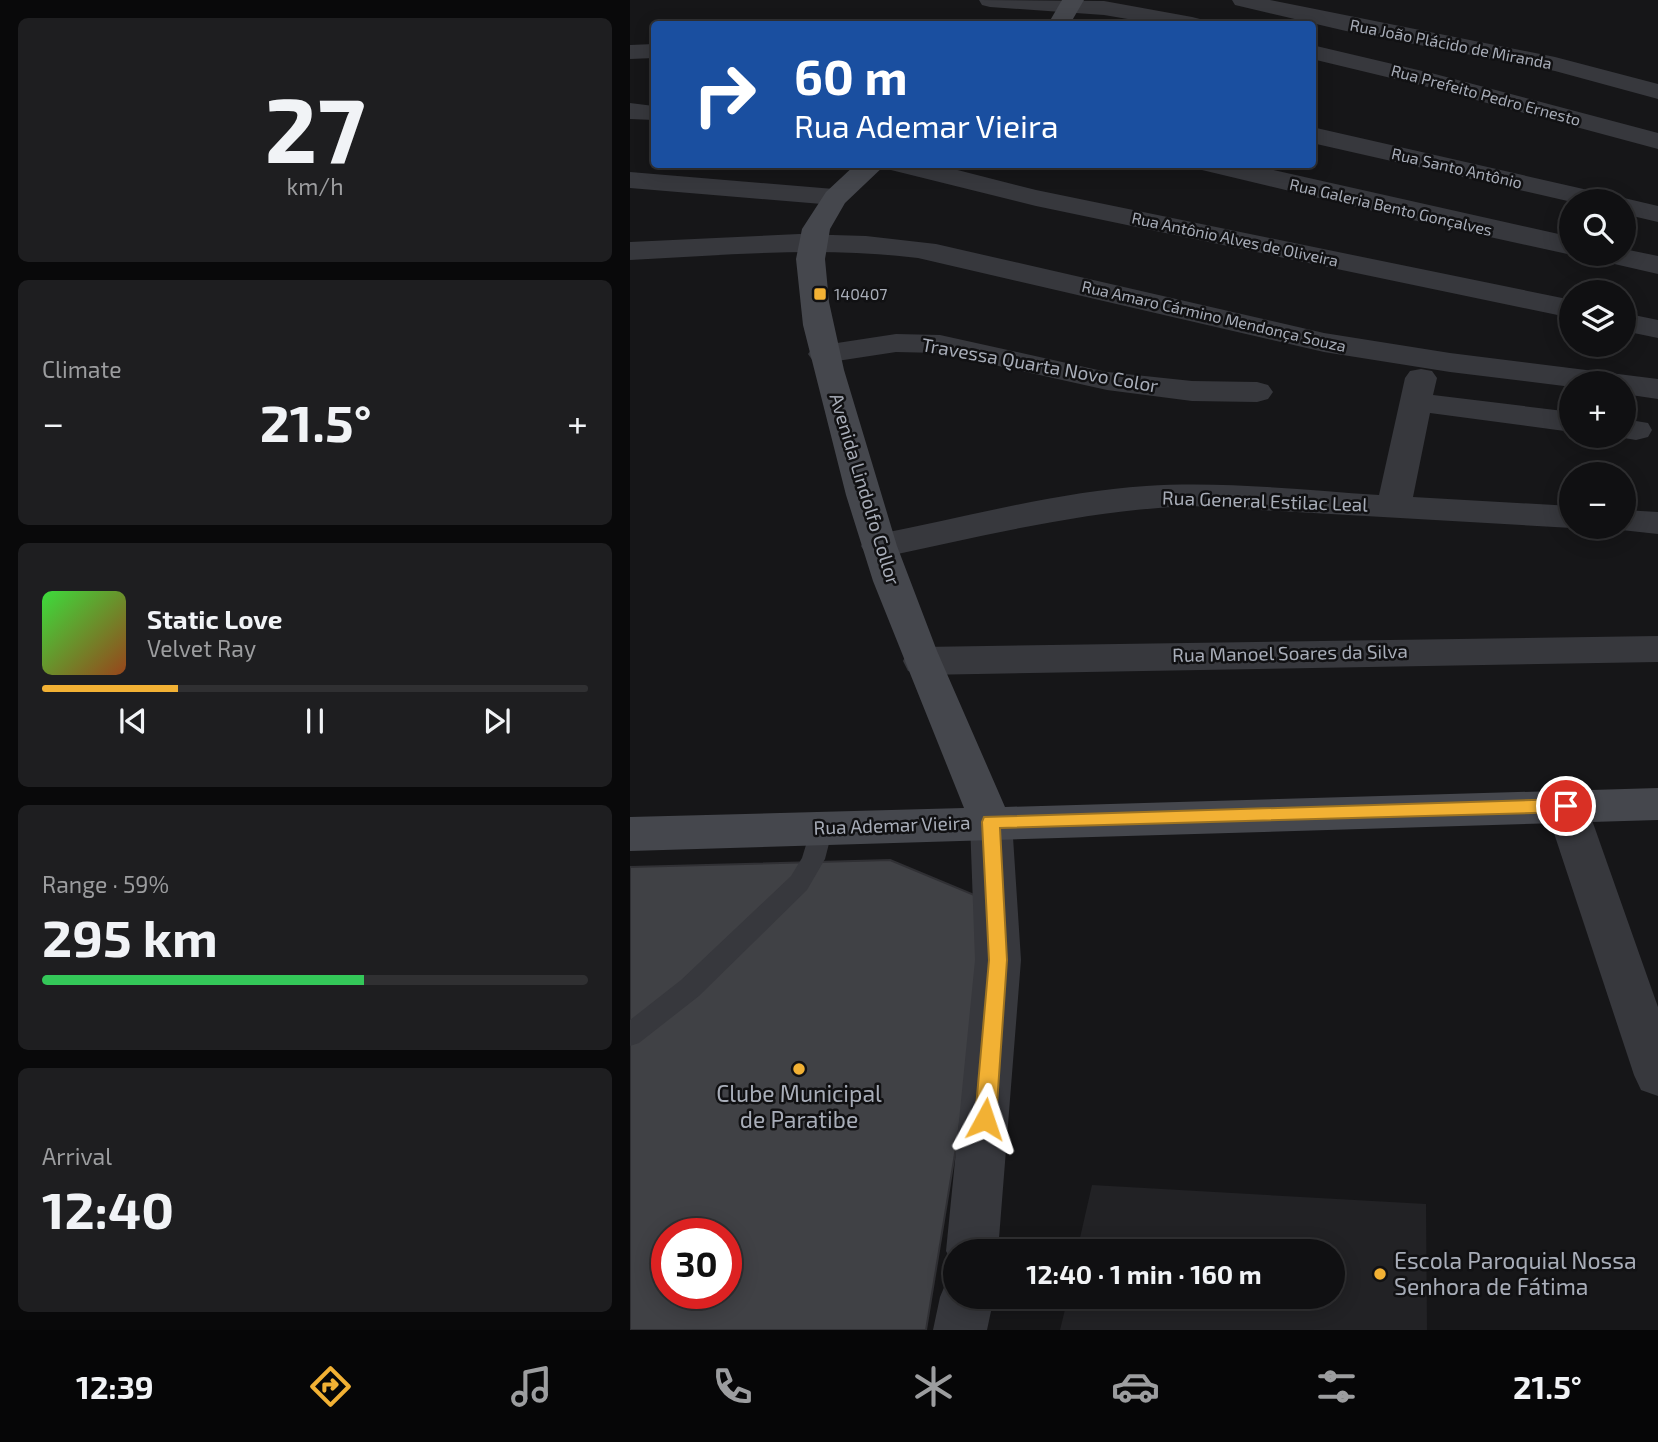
<!DOCTYPE html>
<html lang="en">
<head>
<meta charset="utf-8">
<style>
  body { margin:0; font-family:"Exo 2",sans-serif; background:#1e1e20; color:#f1f3f6; height:100vh; display:flex; flex-direction:column; font-size:26px; white-space:nowrap }
  * { box-sizing:border-box; margin:0 }
  p { font-size:23px; color:#9c9d9f }
  .icon { flex:none; width:38px; height:38px; fill:none; stroke:currentColor; stroke-width:2; stroke-linecap:round; stroke-linejoin:round }
  .map { position:relative; flex:1; overflow:hidden }
  .sheet { display:flex; flex-direction:column; gap:18px; padding:18px; background:#09090a; width:630px }
  .sheet>* { flex:none }
  .hud { position:absolute; left:21px; top:21px; width:665px; height:147px; border-radius:7px; box-shadow:0 4px 18px #0003,0 0 0 2px #303032; background:#1a4fa0; color:#fff; overflow:hidden }
  .buttons { position:absolute; left:929px; top:189px; display:grid; gap:14px }
  .buttons a { display:grid; place-items:center; width:77px; height:77px; border-radius:50%; background:#101012; box-shadow:0 4px 18px #0003,0 0 0 2px #303032; font-size:35px }
  .speed { position:absolute; left:21px; top:1218px; display:flex; gap:14px; font-size:35px; font-weight:700; text-align:center }
  .speed>* { display:grid; place-content:center; width:91px; height:91px; border-radius:50%; background:#101012; box-shadow:0 4px 18px #0003,0 0 0 2px #303032; line-height:1 }
  .speed .limit { border:10px solid #d22; background:#fff; color:#111 }
  .pin { position:absolute; display:grid; place-items:center; width:60px; height:60px; color:#fff; margin:-30px; border:4px solid #fff; border-radius:50%; box-shadow:0 2px 7px #0007 }
  .me { position:absolute; width:77px; margin:-38px; rotate:5deg; stroke-linejoin:round; filter:drop-shadow(0 0 5px #0008) }
  .turn { display:flex; align-items:center; gap:24px; height:147px; padding:0 28px; font-size:32px }
  .turn .icon { width:91px; height:91px; stroke-width:2.5 }
  .turn b { display:block; font-size:49px; line-height:60px }
  .big { font-size:52px; font-weight:700; line-height:1.1 }
  .sheet .widget { flex:1; display:flex; flex-direction:column; justify-content:center; gap:10px; min-width:0; padding:0 24px; border-radius:10px; background:#1e1e20 }
  .sheet .dial { align-items:center; gap:0 }
  .dial b { font-size:91px; line-height:1 }
  .song { display:flex; align-items:center; gap:21px }
  .cover { width:84px; height:84px; border-radius:10px; background:linear-gradient(135deg,hsl(120 70% 55%),hsl(20 70% 35%)) }
  .played { height:7px; border-radius:4px; background:linear-gradient(90deg,#f2b134 25%,#303032 25%) }
  .keys { display:flex; justify-content:space-around; direction:ltr }
  .heat { display:flex; justify-content:space-between; align-items:center; font-size:38px; direction:ltr }
  .charge { height:10px; border-radius:5px; background:linear-gradient(90deg,#34c759 59%,#303032 0) }
  .trip { position:absolute; left:313px; top:1239px; width:402px; height:70px; border-radius:35px; background:#101012; box-shadow:0 4px 18px #0003,0 0 0 2px #303032; font-weight:700; line-height:70px; text-align:center }
  .tabs { display:flex; height:112px; justify-content:space-around; align-items:center; background:#060607; color:#9c9d9f }
  .tabs .icon { width:49px; height:49px }
  .tabs .active { color:#f2b134 }
  .tabs b { font-size:32px; color:#f1f3f6 }
  main { display:flex; flex:1; min-height:0 }
  .map>svg:first-child { display:block }
  .built { fill:#222225 }
  .building { fill:#404145; stroke:#303034; stroke-width:2; fill-rule:evenodd }
  .lines { fill:none; stroke-linecap:round; stroke-linejoin:round }
  .service { fill:#37383d; fill-rule:evenodd }
  .minor { fill:#37383d; fill-rule:evenodd }
  .secondary { fill:#45474d; fill-rule:evenodd }
  .route { fill:#f2b134; stroke:#9d7322; stroke-width:2 }
  .poi-dot { fill:#f2b134; stroke:#111113; stroke-width:2.5 }
  .labels { text-anchor:middle; stroke-width:5; stroke-linejoin:round; paint-order:stroke }
  .far-street-label { font-size:16px; fill:#a8adb8; stroke:#111113 }
  .far-poi-label { font-size:16px; fill:#a8adb8; stroke:#111113; text-anchor:start }
  .street-label { font-size:19px; fill:#a8adb8; stroke:#111113 }
  .near-poi-label { font-size:23px; fill:#a8adb8; stroke:#111113 }
</style>
</head>
<body>
<main>
<section class="sheet">
<div class="widget dial"><b>27</b><p>km/h</p></div>
<div class="widget"><p>Climate</p>
<div class="heat"><a>−</a><b class="big">21.5°</b><a>+</a></div>
</div>
<div class="widget">
<div class="song"><i class="cover"></i><div><b>Static Love</b><p>Velvet Ray</p></div></div>
<div class="played"></div>
<div class="keys"><svg class="icon" aria-label="previous" viewBox="0 0 24 24"><path d="M18 5L8 12l10 7zM5 5v14"/></svg><svg class="icon" aria-label="pause" viewBox="0 0 24 24"><path d="M8 5v14M16 5v14"/></svg><svg class="icon" aria-label="next" viewBox="0 0 24 24"><path d="M6 5l10 7-10 7zM19 5v14"/></svg></div>
</div>
<div class="widget"><p>Range · 59%</p><b class="big">295 km</b><div class="charge"></div></div>
<div class="widget"><p>Arrival</p><b class="big">12:40</b></div>
</section>
<div class="map">
<svg width="1028" height="1330" viewBox="0 0 1028 1330">
  <rect width="100%" height="100%" fill="#161618"/>
  <polygon class="built" points="462,1185 796,1204 797,1330 430,1330 438,1297 704,1297 704,1251 447,1251"/>
  <path class="building" d="M260,860L366,904L296,1330H0V867ZM37,1234H96V1293H37Z"/>
  <g class="lines">
    <polygon class="service" points="191,819 199,822 203,828 195,859 177,890 69,996 9,1043 0,1046 0,1020 51,980 161,876 172,858 183,822"/>
    <g class="minor">
      <polygon points="349,0 474,1 562,17 570,19 574,24 527,24 474,15 360,7 352,5"/>
      <polygon points="602,0 640,0 925,57 1028,84 1028,99 925,71 716,31 605,5"/>
      <polygon points="24,44 24,58 0,59 0,45"/>
      <polygon points="682,45 805,74 1028,133 1028,149 790,85 682,59"/>
      <polygon points="0,103 24,106 24,120 0,119"/>
      <polygon points="682,127 971,193 981,195 984,200 994,198 1028,206 1028,222 994,214 994,201 942,202 682,143"/>
      <polygon points="257,164 304,164 406,190 942,300 942,318 406,206 261,170"/>
      <polygon points="568,164 616,164 942,237 942,254 945,254 942,255 760,215 572,170"/>
      <polygon points="0,172 204,189 214,191 218,197 214,203 204,205 0,188"/>
      <path d="M169,234L236,236L306,244L694,333L820,353L1028,379V399L994,394V383H942V387L820,372L694,352L288,258C192,246 96,255 0,260V242Z"/>
      <polygon points="994,249 1028,256 1028,274 967,260 963,254 994,254"/>
      <polygon points="994,313 1028,320 1028,338 994,331"/>
      <polygon points="266,334 310,335 477,372 562,381 627,382 638,385 643,392 638,399 627,402 562,401 477,390 310,353 266,352 194,363 183,361 178,354 183,347 194,345"/>
      <path d="M791,369L802,371L807,378L803,395L942,412V432L800,413L783,497L942,506V527H947L942,528L562,506C456,510 353,536 249,558L236,554L231,546L236,538L249,534C337,517 426,492 516,486C593,481 672,490 749,495L775,378L780,371Z"/>
      <polygon points="994,419 1018,423 1022,430 1018,437 1006,440 982,436 994,436"/>
      <polygon points="994,510 1028,512 1028,534 982,529 980,527 994,527"/>
      <polygon points="1028,636 1028,662 292,675 278,671 273,661 278,651 292,647"/>
      <polygon points="936,790 951,795 957,806 1028,1007 1028,1096 1011,1090 1004,1075 915,806 921,795"/>
      <polygon points="361,806 376,810 382,822 391,960 368,1251 326,1251 326,1270 316,1251 345,960 340,822 346,810"/>
      <polygon points="326,1275 326,1297 364,1297 357,1330 303,1330 310,1297 318,1278"/>
    </g>
    <g class="secondary">
      <polygon points="432,0 454,0 440,24 418,24"/>
      <polygon points="226,164 256,164 215,203 200,229 195,259 199,302 214,370 267,546 307,651 375,807 1028,788 1028,820 0,851 0,817 334,808 243,581 216,495 173,325 166,259 172,229 196,192"/>
    </g>
  </g>
  <polygon class="route" points="936,799 942,801 944,806 942,810 936,812 370,828 377,960 366,1119 363,1126 355,1129 348,1126 345,1119 359,960 352,822 354,817"/>
  <g class="poi-dot">
    <rect x="183" y="287" width="14" height="14" rx="3.5"/>
    <circle cx="169" cy="1069" r="7"/>
    <circle cx="750" cy="1274" r="7"/>
  </g>
  <g class="labels">
    <g class="far-street-label">
      <text transform="translate(821 44) rotate(11)" y="6">Rua João Plácido de Miranda</text>
      <text transform="translate(856 95) rotate(15)" y="6">Rua Prefeito Pedro Ernesto</text>
      <text transform="translate(827 168) rotate(13)" y="6">Rua Santo Antônio</text>
      <text transform="translate(761 207) rotate(13)" y="6">Rua Galeria Bento Gonçalves</text>
      <text transform="translate(605 239) rotate(12)" y="6">Rua Antônio Alves de Oliveira</text>
      <text transform="translate(584 316) rotate(13)" y="6">Rua Amaro Cármino Mendonça Souza</text>
    </g>
    <g class="far-poi-label">
      <text x="204" y="300">140407</text>
    </g>
    <g class="street-label">
      <text transform="translate(410 365) rotate(10)" y="7">Travessa Quarta Novo Color</text>
      <text transform="translate(235 489) rotate(73)" y="7">Avenida Lindolfo Collor</text>
      <text transform="translate(635 501) rotate(2)" y="7">Rua General Estilac Leal</text>
      <text transform="translate(660 653) rotate(-1)" y="7">Rua Manoel Soares da Silva</text>
      <text transform="translate(262 825) rotate(-2)" y="7">Rua Ademar Vieira</text>
    </g>
    <g class="near-poi-label">
      <text x="169" y="1102">Clube Municipal<tspan x="169" dy="26">de Paratibe</tspan></text>
      <text x="764" y="1269" text-anchor="start">Escola Paroquial Nossa<tspan x="764" dy="26">Senhora de Fátima</tspan></text>
    </g>
  </g>
</svg>
<div class="buttons">
<a><svg class="icon" aria-label="search" viewBox="0 0 24 24"><circle cx="10" cy="10" r="6"/><path d="M15 15l6 6"/></svg></a>
<a><svg class="icon" aria-label="layers" viewBox="0 0 24 24"><path d="M12 4l9 5-9 5-9-5zM3 14l9 5 9-5"/></svg></a>
<a>+</a>
<a>−</a>
</div>
<div class="speed"><div class="limit">30</div></div>
<div class="pin" style="left:936px;top:806px;background:#d93025"><svg class="icon" aria-label="arrive" viewBox="0 0 24 24"><path d="M6 21V4h12l-3 4 3 4H6"/></svg></div>
<svg class="me" style="left:355px;top:1119px" viewBox="-20 -20 40 40"><path d="M0-17L14 15 0 8-14 15z" fill="#f2b134" stroke="#fff" stroke-width="4"/></svg>
<div class="trip">12:40 · 1 min · 160 m</div>
<div class="hud">
<div class="turn"><svg class="icon" aria-label="right" viewBox="0 0 24 24"><path d="M7 20v-9h11M14 6l5 5-5 5"/></svg><div><b>60 m</b>Rua Ademar Vieira</div></div>
</div>
</div>
</main>
<nav class="tabs">
<b>12:39</b>
<svg class="icon active" aria-label="directions" viewBox="0 0 24 24"><path d="M12 3l9 9-9 9-9-9zM9 14v-3h6M13 9l2 2-2 2"/></svg>
<svg class="icon" aria-label="music" viewBox="0 0 24 24"><path d="M9 18V5l10-2v13"/><circle cx="6" cy="18" r="3"/><circle cx="16" cy="16" r="3"/></svg>
<svg class="icon" aria-label="phone" viewBox="0 0 24 24"><path d="M5 4h4l2 5-3 2q2 4 5 5l2-3 5 2v4C11 20 4 13 5 4z"/></svg>
<svg class="icon" aria-label="climate" viewBox="0 0 24 24"><path d="M12 3v18M4 7l16 10M4 17L20 7"/></svg>
<svg class="icon" aria-label="car" viewBox="0 0 24 24"><path d="M5 17H2v-5l4-1 3-4h7l3 4 3 1v5h-3M9 17h6M6 11h13"/><circle cx="7" cy="17" r="2"/><circle cx="17" cy="17" r="2"/></svg>
<svg class="icon" aria-label="filters" viewBox="0 0 24 24"><path d="M4 7h16M4 17h16"/><circle cx="9" cy="7" r="2"/><circle cx="15" cy="17" r="2"/></svg>
<b>21.5°</b>
</nav>
</body>
</html>
